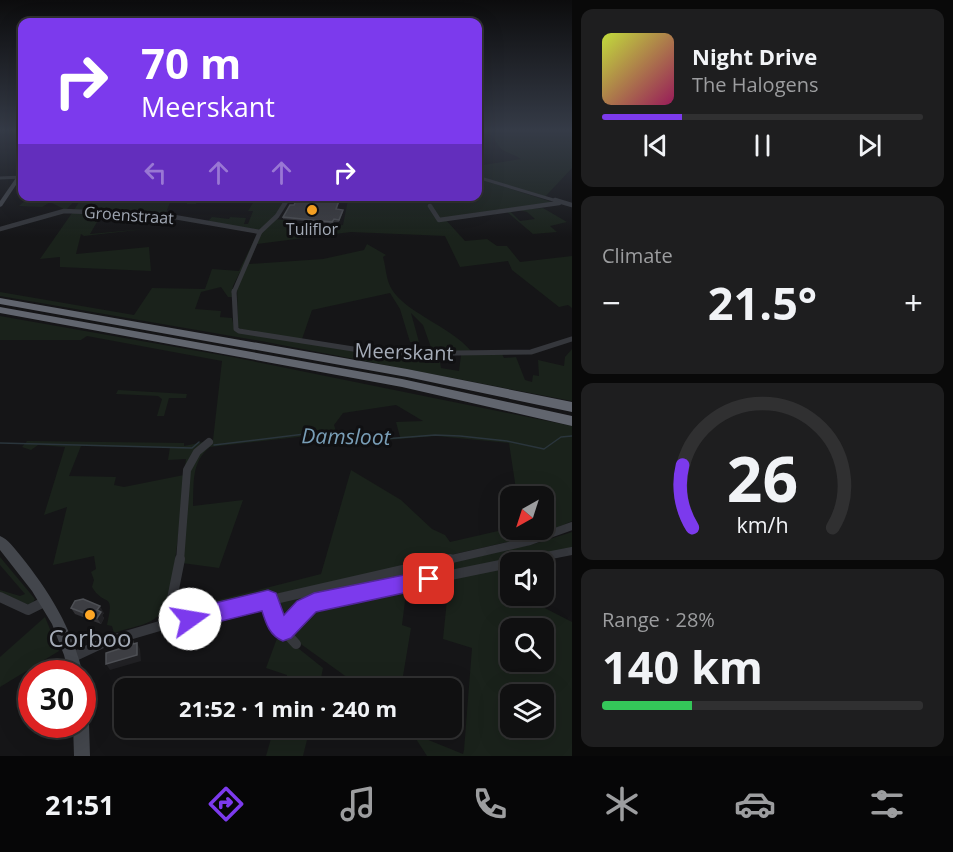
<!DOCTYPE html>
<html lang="en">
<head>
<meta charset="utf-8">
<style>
  body { margin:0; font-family:"Open Sans",sans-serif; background:#1e1e1f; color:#f1f3f6; height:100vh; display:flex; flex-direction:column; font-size:22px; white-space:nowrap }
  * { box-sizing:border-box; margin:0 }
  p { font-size:20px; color:#9c9d9f }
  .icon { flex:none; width:33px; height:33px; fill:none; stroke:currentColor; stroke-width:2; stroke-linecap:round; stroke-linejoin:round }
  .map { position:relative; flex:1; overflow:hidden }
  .details { display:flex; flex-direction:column; gap:9px; padding:9px; background:#090909; width:381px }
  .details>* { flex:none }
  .banner { position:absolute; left:18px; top:18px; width:464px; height:183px; border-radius:12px; box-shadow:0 6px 24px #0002,0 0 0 2px #303031; background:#7c3aed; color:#fff; overflow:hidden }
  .needle { width:39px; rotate:219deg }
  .fabs { position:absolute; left:500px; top:486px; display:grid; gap:12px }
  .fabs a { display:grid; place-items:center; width:54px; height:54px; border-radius:12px; background:#101011; box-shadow:0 6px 24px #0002,0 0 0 2px #303031; font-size:30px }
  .speed { position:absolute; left:18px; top:660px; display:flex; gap:12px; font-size:30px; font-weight:700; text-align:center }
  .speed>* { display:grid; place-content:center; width:78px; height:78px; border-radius:50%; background:#101011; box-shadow:0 6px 24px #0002,0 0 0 2px #303031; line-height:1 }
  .speed .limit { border:9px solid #d22; background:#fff; color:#111 }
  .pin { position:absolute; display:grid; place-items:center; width:51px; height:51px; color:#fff; margin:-26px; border-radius:12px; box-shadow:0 3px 9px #0006 }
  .me { position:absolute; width:66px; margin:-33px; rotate:77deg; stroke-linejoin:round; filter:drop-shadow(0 0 4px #0008) }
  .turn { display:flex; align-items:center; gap:21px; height:126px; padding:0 24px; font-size:27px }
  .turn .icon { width:78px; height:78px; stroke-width:2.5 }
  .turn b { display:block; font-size:42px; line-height:51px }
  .lanes { display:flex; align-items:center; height:57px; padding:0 24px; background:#0003; justify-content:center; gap:30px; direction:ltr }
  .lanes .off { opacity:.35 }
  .big { font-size:45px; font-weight:700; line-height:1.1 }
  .details .widget { flex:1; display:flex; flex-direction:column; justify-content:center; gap:9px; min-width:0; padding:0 21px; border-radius:12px; background:#1e1e1f }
  .details .dial { align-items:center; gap:0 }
  .dial svg { height:156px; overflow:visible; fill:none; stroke:#303031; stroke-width:7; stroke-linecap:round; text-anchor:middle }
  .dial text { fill:#f1f3f6; stroke:none }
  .song { display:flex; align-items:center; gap:18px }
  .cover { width:72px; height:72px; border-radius:9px; background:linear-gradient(135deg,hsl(70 70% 55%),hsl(330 70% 35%)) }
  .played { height:6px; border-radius:3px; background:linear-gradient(90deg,#7c3aed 25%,#303031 25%) }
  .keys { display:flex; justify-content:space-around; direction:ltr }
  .heat { display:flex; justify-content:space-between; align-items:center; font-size:33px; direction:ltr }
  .charge { height:9px; border-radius:4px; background:linear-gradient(90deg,#34c759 28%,#303031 0) }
  .trip { position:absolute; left:114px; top:678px; width:348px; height:60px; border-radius:12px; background:#101011; box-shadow:0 6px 24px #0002,0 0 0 2px #303031; font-weight:700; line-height:60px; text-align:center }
  .tab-bar { display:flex; height:96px; justify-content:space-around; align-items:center; background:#060607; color:#9c9d9f }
  .tab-bar .icon { width:42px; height:42px }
  .tab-bar .on { color:#7c3aed }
  .tab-bar b { font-size:27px; color:#f1f3f6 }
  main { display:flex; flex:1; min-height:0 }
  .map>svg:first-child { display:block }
  .green { fill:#1a221b; fill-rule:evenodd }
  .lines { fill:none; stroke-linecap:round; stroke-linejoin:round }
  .stream { stroke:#2a353c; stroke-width:1.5 }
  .minor-far4 { stroke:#35373c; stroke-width:3 }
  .minor-far3 { stroke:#35373c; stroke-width:4.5 }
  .minor-far2 { stroke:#35373c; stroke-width:5 }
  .minor-far1 { stroke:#35373c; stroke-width:8 }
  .minor { stroke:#35373c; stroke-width:10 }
  .secondary { fill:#43464c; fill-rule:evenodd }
  .motorway { fill:#61656e; fill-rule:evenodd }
  .wall { fill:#313135 }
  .shaded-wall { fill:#202023 }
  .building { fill:#3d3e43; stroke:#4e5055; stroke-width:1.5 }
  .route { fill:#7c3aed; stroke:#51269a; stroke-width:1.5 }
  .poi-dot { fill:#ffa725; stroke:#101012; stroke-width:2 }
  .labels { text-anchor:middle; stroke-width:6; stroke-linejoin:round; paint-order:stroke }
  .far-street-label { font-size:16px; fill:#a5acb8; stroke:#101012 }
  .far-poi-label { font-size:16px; fill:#a5acb8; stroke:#101012 }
  .street-label { font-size:20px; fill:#a5acb8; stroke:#101012 }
  .water-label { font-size:21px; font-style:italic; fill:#799eb7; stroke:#101012 }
  .near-poi-label { font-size:24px; fill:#a5acb8; stroke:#101012 }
</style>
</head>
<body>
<main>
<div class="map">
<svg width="572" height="756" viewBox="0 0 572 756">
  <rect width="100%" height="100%" fill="#151517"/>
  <g class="green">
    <path d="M479,131H572V168L544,198L477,176V166L521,159C516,155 509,154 503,150C494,144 497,133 479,131Z"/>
    <path d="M477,178L555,203L446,220L465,241L487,239L497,246H507L520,262L572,256V308L568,305L559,307L512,270L508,261L460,267L445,236L351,232L257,244L249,264L323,259L364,250L367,244L386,255L383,257C386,268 386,279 391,288C405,313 449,325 471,351L433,353L423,325L411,313L419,342H410L400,309L390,293L312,310L302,339L243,331L238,327L237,286L261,233L276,219L296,222L291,232L343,225L348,200L318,197L477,196Z"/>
    <polygon points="29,197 212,197 211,201 197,200 196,204 187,204 187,200 171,200 165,215 74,210 81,199 76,199 66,210 50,202 42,207 19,206"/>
    <polygon points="256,198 286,200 278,213 270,212 277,213 261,230 207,222 212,217 229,219 230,217 246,218 244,224 248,224 253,211 248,211"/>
    <polygon points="543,208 567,222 550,226 557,232 533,234 507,212 511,212 520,221 535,219 527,212 519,210"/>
    <polygon points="64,211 101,215 90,234 145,229 84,236 81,234 76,254 149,247 151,271 60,267 60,257 40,259 72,213 61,212"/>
    <polygon points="257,234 259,234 233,286 232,297 228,297 221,287 201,292 195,309 221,311 220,317 232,318 234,328 364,353 439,356 441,368 459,371 461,355 502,354 504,358 516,357 525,380 532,382 533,375 539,376 538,360 564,366 565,357 572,349 572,401 261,341 0,296 0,292 134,315 152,288 205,289 212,269 239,271"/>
    <path d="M0,316L232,357L572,426V521L547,533L207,610L206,603L321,574L351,470L401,500L432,529L445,535L450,542L498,531L543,530V496H517L509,443L436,436L374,441L325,434L210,447C191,462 194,483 193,506L243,500L219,568L182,563V507L170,599C158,626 140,624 114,633L112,626L107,625C115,589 105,609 92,587L94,580L91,572L96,569L94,556L53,565L67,507L44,515L65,447L38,445L31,450L22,447L27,441L184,443V446L213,440L222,361L87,336L81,340H0ZM396,405L423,421L396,422L400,437L374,439L336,431L334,425L343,413ZM81,446L170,447L168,460L186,459L184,475L124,487L114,485L116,477L69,476Z"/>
    <polygon points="118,390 187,394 186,398 169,398 164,416 157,416 162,399 158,396 116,394"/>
    <polygon points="572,532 572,549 317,600 285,622 280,620 275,608 278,602 537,543"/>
    <polygon points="0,557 35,599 31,606 0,593 0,590 20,596 25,594 0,565"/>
    <path d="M510,566V596H532L533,602L572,622V756H427L409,728H427L426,739L463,754L464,750L472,648L443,639L449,580ZM510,628H543V662H510ZM510,694H543V728H510Z"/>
    <polygon points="407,585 402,625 411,628 401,688 362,688 298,642 293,634 299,617 311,607"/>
    <polygon points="45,617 59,651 0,687 0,657"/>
    <polygon points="279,633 323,668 319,688 284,688 287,675 266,668"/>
    <polygon points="274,728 310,728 303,756 266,756"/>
  </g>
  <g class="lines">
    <g class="stream">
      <polyline points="0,443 192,448 199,442"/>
      <polyline points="214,445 321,432 371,440 435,435 460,436 507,441 544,449 561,437 572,436"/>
    </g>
    <g class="minor-far4">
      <polyline points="477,177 560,202"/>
      <polyline points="0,178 22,177"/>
      <polyline points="286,202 290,196"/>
    </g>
    <g class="minor-far3">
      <polyline points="555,200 572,205"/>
      <polyline points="430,206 439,220 559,203"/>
      <polyline points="0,229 64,211 163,215 260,232"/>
      <polyline points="234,292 260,232 277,216 287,200"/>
    </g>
    <polyline class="minor-far2" points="234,291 236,329 239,331 385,354 531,352 572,339"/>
    <g class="minor-far1">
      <polyline points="180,561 187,470 197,452 209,442"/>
      <polyline points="443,561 530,541 572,526"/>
      <polyline points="521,561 572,551"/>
    </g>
    <g class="minor">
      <polyline points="515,562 529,559"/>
      <polyline points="0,597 28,610 46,601"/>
      <polyline points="268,600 275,621 296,644"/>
      <polyline points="170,623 170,609 180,559"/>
      <polyline points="283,631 304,608 314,603 510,563"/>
      <polyline points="73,657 105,642 170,623 450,559"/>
    </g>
    <g class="secondary">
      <polygon points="20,172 22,172 22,176 2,206 0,207 0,201"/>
      <path d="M0,536C8,539 14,548 20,555C49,591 72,628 83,674L82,676V674H69L64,655L52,624L32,591L0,550Z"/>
      <polygon points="82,717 86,719 89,724 90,756 74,756 73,724 82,724"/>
    </g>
    <g class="motorway">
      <polygon points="0,298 407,369 572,402 572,412 407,377 0,304"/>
      <polygon points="0,307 402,379 572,416 572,426 402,387 0,313"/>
    </g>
  </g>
  <g class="wall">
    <polygon points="340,198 337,209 343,212 339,222 334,222 332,224 283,219 283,217"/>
    <polygon points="71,608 104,613 102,615 104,618 101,624 75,614"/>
  </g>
  <g class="shaded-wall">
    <polygon points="100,606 104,613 102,615 104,618 101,624 97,618 97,610"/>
    <polygon points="137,643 140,649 141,661 110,670 106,664"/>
  </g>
  <g class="building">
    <polygon points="298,196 322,196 340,198 336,209 343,210 339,220 334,219 332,222 283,217 290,205 294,205"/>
    <polygon points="83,599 100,606 97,610 101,612 97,618 71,608 75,601"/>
    <polygon points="132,638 133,644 137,643 137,655 106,664 106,653 122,648 121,641"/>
  </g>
  <linearGradient id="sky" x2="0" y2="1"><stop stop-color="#0c0c0d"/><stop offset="0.55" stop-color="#353b47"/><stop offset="1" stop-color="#353b47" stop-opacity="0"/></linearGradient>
  <rect width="572" height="237" fill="url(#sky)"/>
  <path class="route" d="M429,570L436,572L439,579L436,586L316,612L291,638L283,641C270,636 266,624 262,611L190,629L183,626L180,619L183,612L190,609L268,590L276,593L284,615L297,601L314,593Z"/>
  <g class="poi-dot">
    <circle cx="312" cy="210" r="6"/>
    <circle cx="90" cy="615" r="6"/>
  </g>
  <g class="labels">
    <g class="far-street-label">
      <text transform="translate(129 215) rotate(4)" y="6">Groenstraat</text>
    </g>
    <g class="far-poi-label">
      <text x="312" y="235">Tuliflor</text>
    </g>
    <g class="street-label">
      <text transform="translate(404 352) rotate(2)" y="7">Meerskant</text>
    </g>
    <g class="water-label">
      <text transform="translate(346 437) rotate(1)" y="7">Damsloot</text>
    </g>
    <g class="near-poi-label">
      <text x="90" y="647">Corboo</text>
    </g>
  </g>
</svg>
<div class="fabs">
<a><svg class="needle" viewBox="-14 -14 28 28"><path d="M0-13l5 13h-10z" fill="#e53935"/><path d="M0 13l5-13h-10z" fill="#9c9d9f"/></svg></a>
<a><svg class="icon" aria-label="sound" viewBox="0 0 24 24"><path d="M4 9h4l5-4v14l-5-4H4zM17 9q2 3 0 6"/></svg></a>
<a><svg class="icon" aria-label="search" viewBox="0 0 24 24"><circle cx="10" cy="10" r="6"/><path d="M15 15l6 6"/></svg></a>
<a><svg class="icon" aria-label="layers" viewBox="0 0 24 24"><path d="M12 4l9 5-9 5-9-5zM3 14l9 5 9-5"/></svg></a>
</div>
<div class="speed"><div class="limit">30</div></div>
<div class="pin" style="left:429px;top:579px;background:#d93025"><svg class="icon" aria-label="arrive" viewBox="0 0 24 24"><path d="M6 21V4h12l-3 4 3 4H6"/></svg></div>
<svg class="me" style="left:190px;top:619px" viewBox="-20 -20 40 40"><circle r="19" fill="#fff"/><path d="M0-13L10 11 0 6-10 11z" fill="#7c3aed"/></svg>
<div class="trip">21:52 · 1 min · 240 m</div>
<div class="banner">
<div class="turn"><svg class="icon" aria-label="right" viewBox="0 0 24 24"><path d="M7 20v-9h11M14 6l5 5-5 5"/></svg><div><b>70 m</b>Meerskant</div></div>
<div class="lanes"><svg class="icon off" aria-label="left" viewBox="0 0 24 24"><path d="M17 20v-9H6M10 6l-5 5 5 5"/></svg><svg class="icon off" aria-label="ahead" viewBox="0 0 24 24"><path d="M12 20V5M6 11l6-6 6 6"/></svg><svg class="icon off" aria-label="ahead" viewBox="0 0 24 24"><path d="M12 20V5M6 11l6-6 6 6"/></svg><svg class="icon" aria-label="right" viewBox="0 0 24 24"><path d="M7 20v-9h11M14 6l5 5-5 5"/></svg></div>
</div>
</div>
<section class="details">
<div class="widget">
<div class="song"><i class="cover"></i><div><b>Night Drive</b><p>The Halogens</p></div></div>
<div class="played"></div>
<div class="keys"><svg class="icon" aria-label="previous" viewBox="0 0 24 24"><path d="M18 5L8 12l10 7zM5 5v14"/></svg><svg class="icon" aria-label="pause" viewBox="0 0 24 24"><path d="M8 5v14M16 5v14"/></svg><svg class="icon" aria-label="next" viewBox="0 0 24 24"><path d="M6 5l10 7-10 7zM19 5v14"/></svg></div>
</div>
<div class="widget"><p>Climate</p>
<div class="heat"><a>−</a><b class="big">21.5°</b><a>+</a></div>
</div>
<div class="widget dial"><svg viewBox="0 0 100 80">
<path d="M14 69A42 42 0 1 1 86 69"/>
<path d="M14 69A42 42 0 0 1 9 37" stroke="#7c3aed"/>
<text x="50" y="56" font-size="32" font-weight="700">26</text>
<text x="50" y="72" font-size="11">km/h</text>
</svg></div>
<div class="widget"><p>Range · 28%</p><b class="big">140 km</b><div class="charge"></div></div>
</section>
</main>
<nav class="tab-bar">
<b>21:51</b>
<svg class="icon on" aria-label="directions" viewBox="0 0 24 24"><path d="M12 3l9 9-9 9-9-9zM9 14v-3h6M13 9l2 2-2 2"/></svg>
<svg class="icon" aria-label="music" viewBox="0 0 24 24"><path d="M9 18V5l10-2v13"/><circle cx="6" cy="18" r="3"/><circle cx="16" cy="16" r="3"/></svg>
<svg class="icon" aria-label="phone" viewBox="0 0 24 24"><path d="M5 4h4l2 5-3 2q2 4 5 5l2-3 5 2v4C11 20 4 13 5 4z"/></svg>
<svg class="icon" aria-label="climate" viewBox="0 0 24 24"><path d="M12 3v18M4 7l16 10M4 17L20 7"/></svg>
<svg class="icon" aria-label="car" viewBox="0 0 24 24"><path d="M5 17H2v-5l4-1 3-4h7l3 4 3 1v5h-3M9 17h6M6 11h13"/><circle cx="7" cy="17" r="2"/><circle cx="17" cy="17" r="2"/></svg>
<svg class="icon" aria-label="filters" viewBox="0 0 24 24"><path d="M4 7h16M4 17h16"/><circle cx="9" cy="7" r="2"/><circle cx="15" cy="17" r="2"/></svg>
</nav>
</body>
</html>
